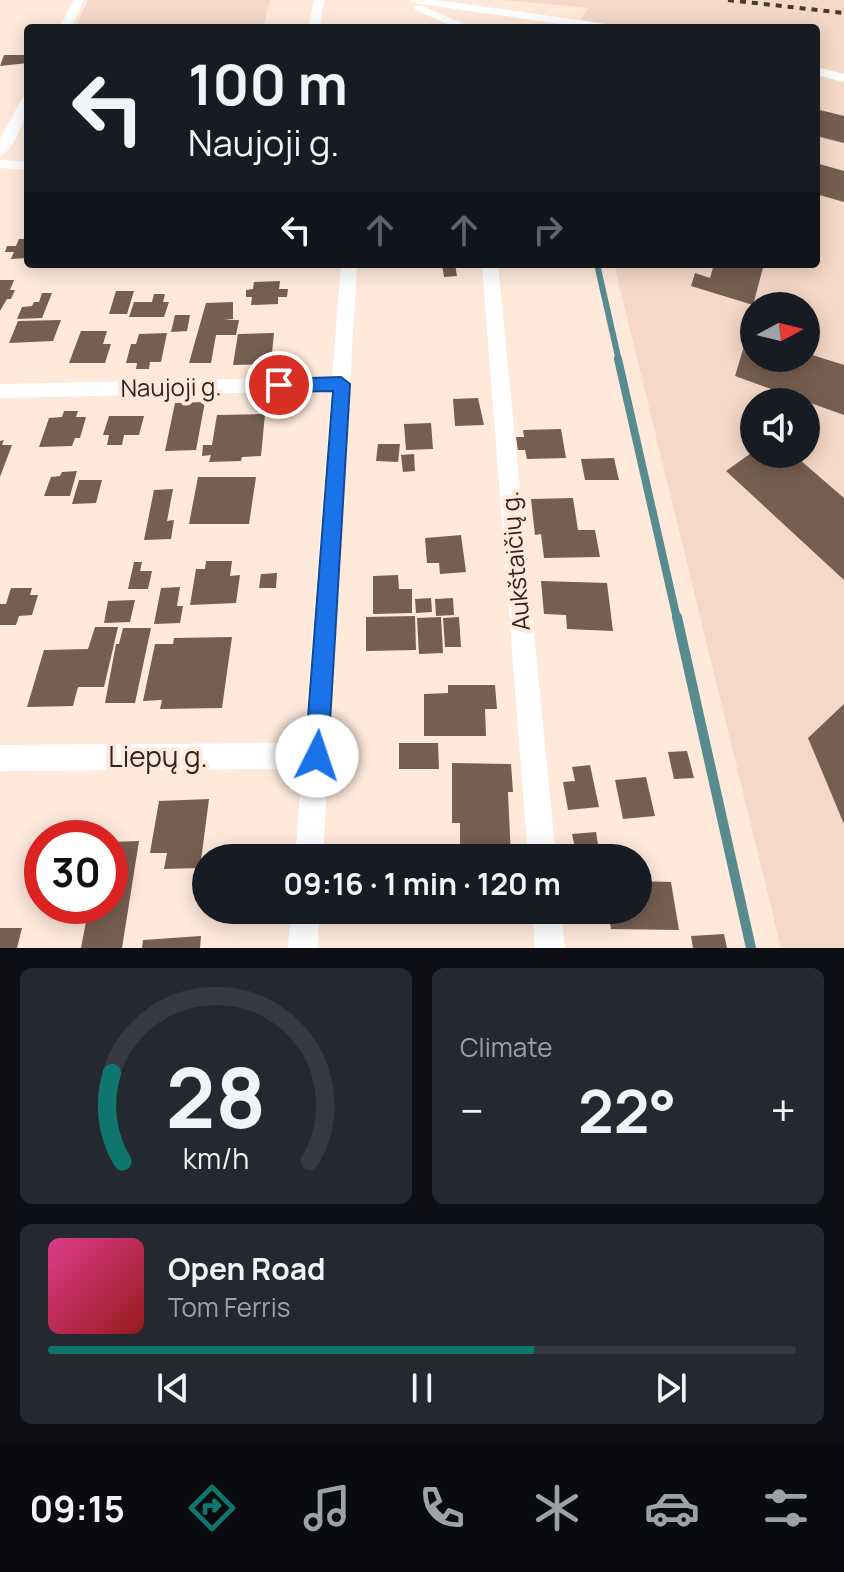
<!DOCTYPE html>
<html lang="en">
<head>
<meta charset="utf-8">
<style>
  body { margin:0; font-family:Manrope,sans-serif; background:#242831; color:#f1f3f6; height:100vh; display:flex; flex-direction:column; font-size:30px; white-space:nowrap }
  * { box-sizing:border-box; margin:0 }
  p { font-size:26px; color:#9ea1a6 }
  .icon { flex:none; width:44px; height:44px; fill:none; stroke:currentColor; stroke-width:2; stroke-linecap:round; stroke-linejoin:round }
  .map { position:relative; height:948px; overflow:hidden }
  .drawer { display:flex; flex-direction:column; gap:20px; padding:20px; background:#0d0f14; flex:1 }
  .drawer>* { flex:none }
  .guide { position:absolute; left:24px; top:24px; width:796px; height:244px; border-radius:8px; box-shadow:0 4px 20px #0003; background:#171b24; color:#f1f3f6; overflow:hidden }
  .needle { width:52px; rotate:83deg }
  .controls { position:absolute; left:740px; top:292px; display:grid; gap:16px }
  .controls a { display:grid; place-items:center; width:80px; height:80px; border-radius:50%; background:#171b24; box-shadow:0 4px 20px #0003; font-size:40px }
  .speed { position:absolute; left:24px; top:820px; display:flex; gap:16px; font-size:40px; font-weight:700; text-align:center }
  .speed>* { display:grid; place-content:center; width:104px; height:104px; border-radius:50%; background:#171b24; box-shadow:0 4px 20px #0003; line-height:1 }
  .speed .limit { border:12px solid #d22; background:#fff; color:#111 }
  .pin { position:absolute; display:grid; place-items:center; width:68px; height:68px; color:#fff; margin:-34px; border:4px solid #fff; border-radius:50%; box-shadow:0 2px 8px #0007 }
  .me { position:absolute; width:88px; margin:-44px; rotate:4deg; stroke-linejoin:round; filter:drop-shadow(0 0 6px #0008) }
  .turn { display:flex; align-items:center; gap:28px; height:168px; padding:0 32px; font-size:36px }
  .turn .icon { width:104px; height:104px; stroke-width:2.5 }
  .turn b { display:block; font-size:56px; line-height:68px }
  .lanes { display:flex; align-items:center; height:76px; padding:0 32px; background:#0003; justify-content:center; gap:40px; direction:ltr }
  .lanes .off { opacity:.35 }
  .big { font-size:60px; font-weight:700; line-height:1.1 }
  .drawer .card { flex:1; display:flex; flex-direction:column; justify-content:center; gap:12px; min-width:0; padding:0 28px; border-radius:12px; background:#242831 }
  .drawer .dial { align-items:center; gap:0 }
  .dial svg { height:208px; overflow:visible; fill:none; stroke:#363941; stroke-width:7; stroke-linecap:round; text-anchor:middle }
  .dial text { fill:#f1f3f6; stroke:none }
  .song { display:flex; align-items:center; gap:24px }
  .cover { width:96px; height:96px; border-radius:12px; background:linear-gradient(135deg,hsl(330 70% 55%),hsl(0 70% 35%)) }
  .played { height:8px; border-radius:4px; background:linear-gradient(90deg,#0f766e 65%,#363941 65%) }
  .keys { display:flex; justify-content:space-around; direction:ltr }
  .heat { display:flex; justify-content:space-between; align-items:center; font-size:44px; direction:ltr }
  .drawer .tiles { flex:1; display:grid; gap:20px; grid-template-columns:1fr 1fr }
  .card:last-child { grid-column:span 2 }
  .trip { position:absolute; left:192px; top:844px; width:460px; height:80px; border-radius:40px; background:#171b24; box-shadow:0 4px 20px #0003; font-weight:700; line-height:80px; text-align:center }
  .tabs { display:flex; height:128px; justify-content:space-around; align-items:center; background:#090b0e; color:#9ea1a6 }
  .tabs .icon { width:56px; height:56px }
  .tabs .active { color:#0f766e }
  .tabs b { font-size:36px; color:#f1f3f6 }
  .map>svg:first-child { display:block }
  .built { fill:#f4d9c9; fill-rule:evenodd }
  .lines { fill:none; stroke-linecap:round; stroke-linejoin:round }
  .stream-far2 { stroke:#578b8f; stroke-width:6 }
  .stream-far1 { stroke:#578b8f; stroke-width:8 }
  .stream { stroke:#578b8f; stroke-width:10 }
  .building { fill:#755f50 }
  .street { fill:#fff; fill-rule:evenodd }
  .rail { stroke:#463a33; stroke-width:4; stroke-dasharray:6 6; stroke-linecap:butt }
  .route { fill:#1a73e8; stroke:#114b97; stroke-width:2 }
  .labels { text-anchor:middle; stroke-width:8; stroke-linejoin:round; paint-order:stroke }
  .street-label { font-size:24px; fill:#2f251f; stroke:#fee9db }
  .near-street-label { font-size:28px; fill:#2f251f; stroke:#fee9db }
</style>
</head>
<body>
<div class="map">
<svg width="844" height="948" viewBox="0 0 844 948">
  <rect width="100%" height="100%" fill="#fee9db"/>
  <g class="built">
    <polygon points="88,0 270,0 263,28 75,28"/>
    <path d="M502,0H844V948H781L614,264H816V28H575L589,8ZM754,306H806V358H754ZM754,402H806V454H754Z"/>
  </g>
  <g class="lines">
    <polyline class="stream-far2" points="597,264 619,361"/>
    <polyline class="stream-far1" points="618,359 677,619"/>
    <polyline class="stream" points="677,617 751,948"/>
  </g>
  <g class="building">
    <polygon points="4,55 28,55 28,63 0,66"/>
    <polygon points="816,109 844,116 844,143 816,136"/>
    <polygon points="816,163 844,171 844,202 816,194"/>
    <polygon points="19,239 28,239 28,258 11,259 14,252 5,252 7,246 16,246"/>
    <polygon points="442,264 455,264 457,276 444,277"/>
    <polygon points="714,264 764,264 753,305 691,286 695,273 710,278"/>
    <polygon points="0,280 14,280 10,290 15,290 11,299 7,299 0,311"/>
    <polygon points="280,281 279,289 288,289 287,297 278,297 278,304 251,305 252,297 246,297 246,290 253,289 254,282"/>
    <polygon points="116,291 134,291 127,314 109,314"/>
    <polygon points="42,293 52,293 42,318 17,319 22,307 32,306 34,302 39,302"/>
    <polygon points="154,294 165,294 163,302 169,302 164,317 129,317 134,302 152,302"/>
    <polygon points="233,302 233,319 224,320 239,320 236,335 216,335 211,363 189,363 206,303"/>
    <polygon points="175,315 190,315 187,331 171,332"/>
    <polygon points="61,320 53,341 9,343 18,321"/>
    <polygon points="81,331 107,331 103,344 111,344 105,363 69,363"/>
    <polygon points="167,333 161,362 150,362 149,369 136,369 137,363 126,363 131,344 136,344 139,334"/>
    <polygon points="274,333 271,364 233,365 238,334"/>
    <polygon points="748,333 754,335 754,358 806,358 806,353 844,365 844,415 735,376"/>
    <polygon points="478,398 484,425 455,426 453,399"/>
    <polygon points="205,402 196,450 165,451 175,403"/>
    <polygon points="64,411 78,411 76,417 86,417 80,438 75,438 72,446 39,447 49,418 62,417"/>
    <polygon points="265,414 261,456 242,457 241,461 209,462 211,455 202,456 203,445 212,445 217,415"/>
    <polygon points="109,416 144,416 139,435 124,435 122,445 107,445 109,435 103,435"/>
    <polygon points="431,423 433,449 406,450 404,424"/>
    <polygon points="561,429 566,458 527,459 525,450 518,450 516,437 524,437 523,430"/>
    <polygon points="4,440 2,445 12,445 0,477 0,441"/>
    <polygon points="378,444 400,444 398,462 376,461"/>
    <polygon points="754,451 754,454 793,454 844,498 844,580 726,471"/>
    <polygon points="414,454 415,471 403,472 401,455"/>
    <polygon points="614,458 619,480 585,480 581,459"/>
    <polygon points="77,471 70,496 44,496 51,477 60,476 62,472"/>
    <polygon points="198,477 256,477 249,524 189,524"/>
    <polygon points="79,480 102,480 96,503 72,504"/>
    <polygon points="173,489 167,521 174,520 171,539 144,540 154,490"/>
    <polygon points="573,498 578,530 595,530 600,557 544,558 541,534 535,535 531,499"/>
    <polygon points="461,535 466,572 440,574 439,563 427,563 425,538"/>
    <polygon points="206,561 232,561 230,576 240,575 236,603 190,605 196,569 205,569"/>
    <polygon points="134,562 142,562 140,571 152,571 148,589 128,589"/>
    <polygon points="277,573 276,588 259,588 261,574"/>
    <polygon points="398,575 399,589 412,589 412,613 373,614 373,576"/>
    <polygon points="541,581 607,583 613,631 567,629 566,615 544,614"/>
    <polygon points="180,587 177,606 183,606 180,623 154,624 161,588"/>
    <polygon points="11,588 32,588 30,595 38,595 32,615 19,616 16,625 0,625 0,604 6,604"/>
    <polygon points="431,598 432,612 416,613 415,599"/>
    <polygon points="453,598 454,615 436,616 435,599"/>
    <polygon points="135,600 130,622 104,623 108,601"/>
    <polygon points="415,616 416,650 366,651 366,617"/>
    <polygon points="441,617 443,653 419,654 417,618"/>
    <polygon points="459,617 461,647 445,647 443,618"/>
    <polygon points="95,627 118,627 104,687 78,687 73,706 27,707 44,650 88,649"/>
    <polygon points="123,628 151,628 135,703 105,703 116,644 119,644"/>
    <polygon points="232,637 222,708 160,709 162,700 143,701 155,644 173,644 174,638"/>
    <polygon points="448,685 495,685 497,709 485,709 486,736 424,736 424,694 448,693"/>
    <polygon points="844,704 844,824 808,738"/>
    <polygon points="399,743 438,743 439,769 399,769"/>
    <polygon points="687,751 694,778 674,779 668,752"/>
    <polygon points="452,763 511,764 513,792 508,792 511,858 460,858 460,823 452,823"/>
    <polygon points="590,765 599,807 568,810 563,782 575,781 572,767"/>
    <polygon points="646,777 655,816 623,819 615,780"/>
    <polygon points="209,799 200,868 164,869 167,853 150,853 159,801"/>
    <polygon points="596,832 599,851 576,853 572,834"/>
    <polygon points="139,841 122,948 81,948 89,906 110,906 110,842"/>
    <polygon points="638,881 671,882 679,930 611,929 608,910 638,910"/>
    <polygon points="0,928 22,928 17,948 0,948"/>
    <polygon points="724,934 727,948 693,948 691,936"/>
    <polygon points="201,936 200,948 142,948 143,940"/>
  </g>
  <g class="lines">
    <g class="street">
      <polygon points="74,0 84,0 71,28 59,28"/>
      <polygon points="314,0 324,0 320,28 308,28"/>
      <polygon points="409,0 437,0 613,25 619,28 589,28 414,3"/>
      <polygon points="415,6 423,6 473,28 457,28 415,10"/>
      <polygon points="816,67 844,74 844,82 816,75"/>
      <path d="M28,94C28,112 17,148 0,156V139L22,98Z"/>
      <polygon points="0,160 28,162 28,170 0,168"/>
      <polygon points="341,264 357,264 323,858 295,858 302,769 0,771 0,745 304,743 331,391 0,398 0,384 332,377"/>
      <polygon points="482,264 498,264 556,858 528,858"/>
      <polygon points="291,910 319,910 318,948 288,948"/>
      <polygon points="533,910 561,910 565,948 535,948"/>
    </g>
    <polyline class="rail" points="728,0 844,13"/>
  </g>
  <polygon class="route" points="341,377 350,384 328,756 325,764 317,768 309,764 305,756 333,391 279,392 271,385 279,379"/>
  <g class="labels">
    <g class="street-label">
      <text transform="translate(171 388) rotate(-1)" y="8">Naujoji g.</text>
      <text transform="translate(516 561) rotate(-95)" y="8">Aukštaičių g.</text>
    </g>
    <g class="near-street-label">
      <text x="158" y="767">Liepų g.</text>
    </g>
  </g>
</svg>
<div class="controls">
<a><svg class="needle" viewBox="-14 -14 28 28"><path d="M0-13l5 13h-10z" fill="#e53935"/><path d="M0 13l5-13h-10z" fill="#9ea1a6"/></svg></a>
<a><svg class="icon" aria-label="sound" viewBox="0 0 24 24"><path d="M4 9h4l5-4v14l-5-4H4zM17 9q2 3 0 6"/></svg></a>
</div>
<div class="speed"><div class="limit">30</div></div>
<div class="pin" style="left:279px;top:385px;background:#d93025"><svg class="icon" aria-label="arrive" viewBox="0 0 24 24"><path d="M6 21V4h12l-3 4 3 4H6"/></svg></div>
<svg class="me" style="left:317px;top:756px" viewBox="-20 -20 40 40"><circle r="19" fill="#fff"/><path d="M0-13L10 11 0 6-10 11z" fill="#1a73e8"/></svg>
<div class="trip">09:16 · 1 min · 120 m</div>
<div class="guide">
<div class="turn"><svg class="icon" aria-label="left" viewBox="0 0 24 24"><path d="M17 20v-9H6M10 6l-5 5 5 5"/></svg><div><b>100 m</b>Naujoji g.</div></div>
<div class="lanes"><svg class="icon" aria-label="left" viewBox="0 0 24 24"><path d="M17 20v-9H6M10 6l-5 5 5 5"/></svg><svg class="icon off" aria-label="ahead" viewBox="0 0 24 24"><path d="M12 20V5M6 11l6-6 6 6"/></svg><svg class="icon off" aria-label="ahead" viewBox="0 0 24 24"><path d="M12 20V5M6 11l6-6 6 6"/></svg><svg class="icon off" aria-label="right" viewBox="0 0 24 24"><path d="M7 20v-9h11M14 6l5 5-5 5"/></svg></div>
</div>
</div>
<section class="drawer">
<div class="tiles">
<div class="card dial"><svg viewBox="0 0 100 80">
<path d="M14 69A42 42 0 1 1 86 69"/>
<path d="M14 69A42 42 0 0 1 10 35" stroke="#0f766e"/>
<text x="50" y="56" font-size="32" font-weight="700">28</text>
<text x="50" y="72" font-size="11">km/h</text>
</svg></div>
<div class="card"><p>Climate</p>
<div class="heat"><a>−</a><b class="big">22°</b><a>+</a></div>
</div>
<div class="card">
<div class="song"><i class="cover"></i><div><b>Open Road</b><p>Tom Ferris</p></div></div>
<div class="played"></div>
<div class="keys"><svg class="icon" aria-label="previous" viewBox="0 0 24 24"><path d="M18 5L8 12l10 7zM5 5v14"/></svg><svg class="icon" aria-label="pause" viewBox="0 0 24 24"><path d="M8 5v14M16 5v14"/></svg><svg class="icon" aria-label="next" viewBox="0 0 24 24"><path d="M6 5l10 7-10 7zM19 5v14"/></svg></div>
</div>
</div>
</section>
<nav class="tabs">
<b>09:15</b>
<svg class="icon active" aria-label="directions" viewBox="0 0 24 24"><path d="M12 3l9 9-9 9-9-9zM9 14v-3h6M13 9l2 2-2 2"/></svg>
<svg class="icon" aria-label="music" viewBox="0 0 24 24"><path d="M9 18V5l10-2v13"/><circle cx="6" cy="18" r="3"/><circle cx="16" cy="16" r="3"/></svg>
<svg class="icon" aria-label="phone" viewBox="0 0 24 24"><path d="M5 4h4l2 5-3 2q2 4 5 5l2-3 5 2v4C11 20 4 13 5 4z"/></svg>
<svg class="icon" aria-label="climate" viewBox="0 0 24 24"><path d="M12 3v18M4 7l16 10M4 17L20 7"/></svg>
<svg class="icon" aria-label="car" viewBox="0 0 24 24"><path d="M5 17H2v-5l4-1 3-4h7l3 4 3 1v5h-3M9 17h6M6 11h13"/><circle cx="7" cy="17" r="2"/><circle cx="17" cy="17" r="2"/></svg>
<svg class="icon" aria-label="filters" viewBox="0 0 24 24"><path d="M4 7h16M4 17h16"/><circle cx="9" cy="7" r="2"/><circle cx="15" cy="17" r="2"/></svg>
</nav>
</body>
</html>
